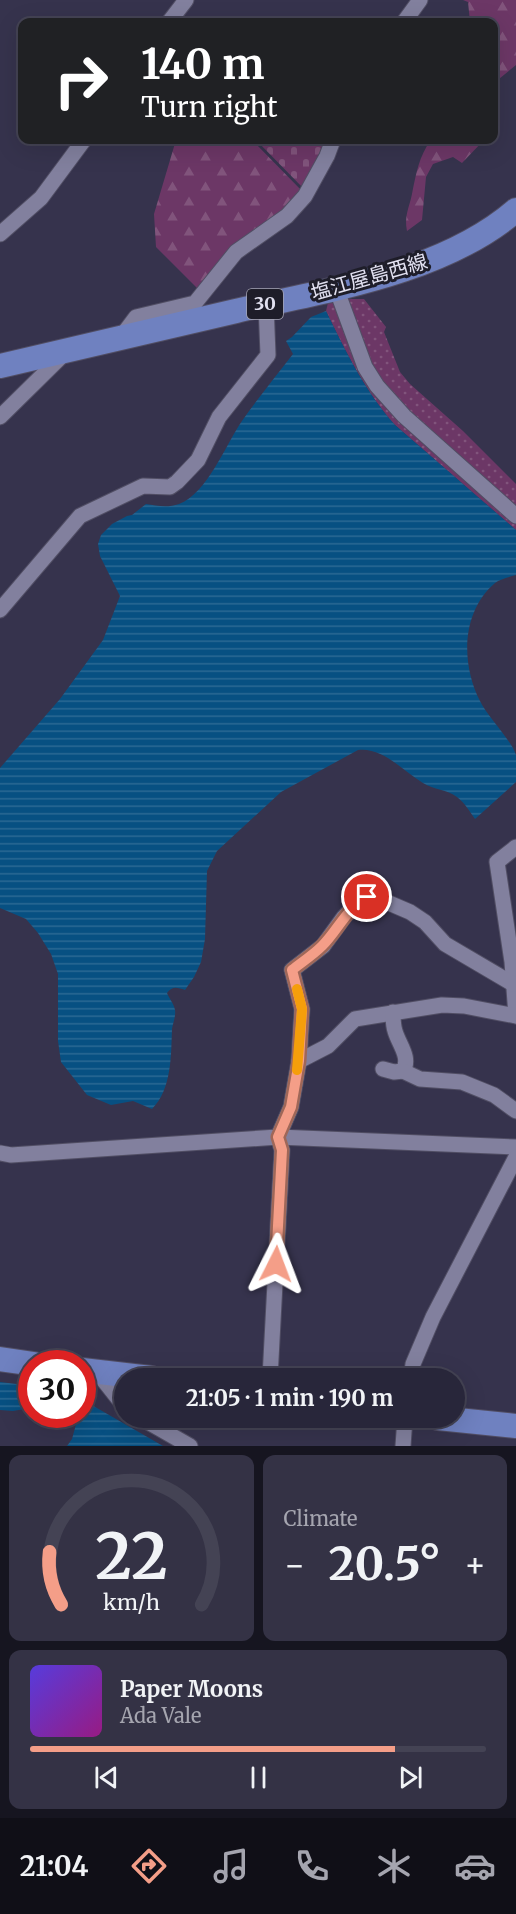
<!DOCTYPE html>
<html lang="en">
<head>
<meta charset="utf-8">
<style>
  body { margin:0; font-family:Merriweather,"Noto Sans JP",serif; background:#343245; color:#f1f3f6; height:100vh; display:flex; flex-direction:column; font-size:22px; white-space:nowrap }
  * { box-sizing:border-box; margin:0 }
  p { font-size:20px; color:#a5a5af }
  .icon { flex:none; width:33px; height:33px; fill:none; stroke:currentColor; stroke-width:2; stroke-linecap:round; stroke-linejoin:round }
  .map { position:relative; height:1446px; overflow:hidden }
  .panel { display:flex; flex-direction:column; gap:9px; padding:9px; background:#161520; flex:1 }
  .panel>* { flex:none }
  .hud { position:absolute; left:18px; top:18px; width:480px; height:126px; border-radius:12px; box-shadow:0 6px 24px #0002,0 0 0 2px #444354; background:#202124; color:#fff; overflow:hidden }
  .speed { position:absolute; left:18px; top:1350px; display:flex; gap:12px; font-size:30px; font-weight:700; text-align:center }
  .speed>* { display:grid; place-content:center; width:78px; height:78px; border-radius:50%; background:#28263a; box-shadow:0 6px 24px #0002,0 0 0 2px #444354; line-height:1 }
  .speed .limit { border:9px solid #d22; background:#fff; color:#111 }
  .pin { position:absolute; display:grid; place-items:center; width:51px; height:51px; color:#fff; margin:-26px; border:3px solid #fff; border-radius:50%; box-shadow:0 2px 6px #0007 }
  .me { position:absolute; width:66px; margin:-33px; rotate:3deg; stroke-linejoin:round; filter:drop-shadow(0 0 4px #0008) }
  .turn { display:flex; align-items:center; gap:21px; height:126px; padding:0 24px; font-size:27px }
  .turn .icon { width:78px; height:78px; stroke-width:2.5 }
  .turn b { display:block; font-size:42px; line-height:51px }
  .big { font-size:45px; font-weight:700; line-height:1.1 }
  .panel .widget { flex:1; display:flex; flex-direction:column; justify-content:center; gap:9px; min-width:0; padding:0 21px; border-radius:12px; background:#343245 }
  .panel .dial { align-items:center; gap:0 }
  .dial svg { height:156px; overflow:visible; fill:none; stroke:#444354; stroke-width:7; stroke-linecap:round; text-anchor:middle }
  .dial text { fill:#f1f3f6; stroke:none }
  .song { display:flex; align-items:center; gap:18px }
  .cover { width:72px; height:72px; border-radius:9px; background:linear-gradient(135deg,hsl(250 70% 55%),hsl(310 70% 35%)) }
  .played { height:6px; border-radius:3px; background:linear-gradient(90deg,#f49e88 80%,#444354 80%) }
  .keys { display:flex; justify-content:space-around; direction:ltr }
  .heat { display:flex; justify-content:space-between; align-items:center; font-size:33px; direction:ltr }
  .panel .tiles { flex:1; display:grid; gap:9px; grid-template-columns:1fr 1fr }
  .widget:last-child { grid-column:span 2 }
  .trip { position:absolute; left:114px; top:1368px; width:351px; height:60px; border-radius:30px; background:#28263a; box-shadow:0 6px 24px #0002,0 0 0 2px #444354; font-weight:700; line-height:60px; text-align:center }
  .dock { display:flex; height:96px; justify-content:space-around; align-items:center; background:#100f17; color:#a5a5af }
  .dock .icon { width:42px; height:42px }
  .dock .active { color:#f49e88 }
  .dock b { font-size:27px; color:#f1f3f6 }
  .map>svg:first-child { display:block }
  .grass { fill:url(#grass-dots) }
  .forest { fill:url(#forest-firs) }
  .cemetery { fill:url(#cemetery-stones) }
  .water { fill:url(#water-rules) }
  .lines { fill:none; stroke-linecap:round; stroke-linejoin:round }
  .street-casing { stroke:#514e64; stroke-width:17 }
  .primary-casing { stroke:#514e64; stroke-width:26 }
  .street { stroke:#82809e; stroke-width:15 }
  .primary { stroke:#6f81c0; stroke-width:24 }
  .route-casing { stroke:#9f6758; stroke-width:15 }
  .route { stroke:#f49e88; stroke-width:10 }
  .slow { stroke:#f59e0b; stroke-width:10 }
  .labels { text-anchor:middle; stroke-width:6; stroke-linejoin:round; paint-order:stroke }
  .shield { fill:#1e1d29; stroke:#a7a6b5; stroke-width:1.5 }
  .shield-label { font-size:18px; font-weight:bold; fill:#e2e1f1 }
  .street-label { font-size:20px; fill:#e2e1f1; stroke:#1e1d29 }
</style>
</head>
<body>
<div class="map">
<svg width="516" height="1446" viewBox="0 0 516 1446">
  <defs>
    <pattern id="grass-dots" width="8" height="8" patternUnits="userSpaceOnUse" patternTransform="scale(1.5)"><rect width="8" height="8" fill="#6c3766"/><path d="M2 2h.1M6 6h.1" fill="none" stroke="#81547c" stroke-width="1.8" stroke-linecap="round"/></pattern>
    <pattern id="forest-firs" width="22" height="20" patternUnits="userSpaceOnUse" patternTransform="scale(1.5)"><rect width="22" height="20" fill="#6c3766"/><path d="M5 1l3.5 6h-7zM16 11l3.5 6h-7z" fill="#81547c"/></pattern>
    <pattern id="cemetery-stones" width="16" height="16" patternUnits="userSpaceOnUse" patternTransform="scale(1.5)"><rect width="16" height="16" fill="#6c3766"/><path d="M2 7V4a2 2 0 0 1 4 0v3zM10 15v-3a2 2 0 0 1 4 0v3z" fill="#81547c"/></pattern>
    <pattern id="water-rules" width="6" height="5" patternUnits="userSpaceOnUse" patternTransform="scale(1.5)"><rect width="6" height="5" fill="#075082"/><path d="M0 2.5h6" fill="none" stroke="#2b6994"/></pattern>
  </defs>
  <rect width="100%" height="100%" fill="#36334d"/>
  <path class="grass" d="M351,299H364L386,327L384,332L400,372L410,384L463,431L516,484V530L395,425C364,390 346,352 326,311L328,303Z"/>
  <g class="forest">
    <polygon points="463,0 516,0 516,65 494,83 494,22 470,22 468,2"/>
    <polygon points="176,140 252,140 302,191 281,211 232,247 199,290 156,247 154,214"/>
    <path d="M431,140H484L462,163L453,157L433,164L426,177L422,220L407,231C404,215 409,209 412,194C416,174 419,156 431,140Z"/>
  </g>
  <polygon class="cemetery" points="256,140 329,140 304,189"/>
  <g class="water">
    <path d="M326,311C346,352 364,390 395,425L516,530V575C509,577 500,579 495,583C461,612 461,664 480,701C487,716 512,741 516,755C516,763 516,774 516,782L475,819C470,812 465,803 457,797C447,789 434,790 423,783C403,771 383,747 358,750L281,792L217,851L207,871L205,939L201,962L194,977L185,990C177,987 172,986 167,993C169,998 174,1004 175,1010C176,1016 173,1023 172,1029C171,1055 172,1089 152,1109L133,1101L111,1105L87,1095L61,1062L58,1041V974L51,954L38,933L26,919L0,908V768L60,699L103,640L120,596L100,556L98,544L101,535L112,524L127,516L132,515L146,504C157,506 168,508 179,504C207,494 226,444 242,421C258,398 276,376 293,354L286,341L292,337L311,317Z"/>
    <polygon points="0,1382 25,1385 30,1408 13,1411 0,1410"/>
    <polygon points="83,1400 163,1446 67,1446 72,1439 78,1417 75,1415 82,1414"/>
  </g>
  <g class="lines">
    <defs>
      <g id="street">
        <polyline points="169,22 186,0"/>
        <polyline points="404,22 420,0"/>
        <polyline points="0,234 41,198 84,140"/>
        <polyline points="336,288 365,367 377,386 404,416 516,516"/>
        <polyline points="121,337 136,317 195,303 236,252 287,216 305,196 327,156 333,140"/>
        <polyline points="0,417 65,353"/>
        <polyline points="0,610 80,516 143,486 170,487 177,482 198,460 219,417 268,355 266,304"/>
        <polyline points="516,847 497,862 512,962 516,1016"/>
        <polyline points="513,984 445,944 425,922 410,912 375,897 367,897 358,902 344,917 323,946 292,970 302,1009 299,1061 291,1107 278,1137 516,1147"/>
        <polyline points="299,1061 328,1046 355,1019 442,1005 464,1006 516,1016"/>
        <path d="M383,1069L394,1072L403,1071C411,1057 399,1045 395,1031C393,1025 393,1018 393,1012"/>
        <polyline points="403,1071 420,1079 462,1082 494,1095 516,1111"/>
        <polyline points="0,1153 11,1155 278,1137 282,1150 270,1378"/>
        <polyline points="97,1372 124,1406"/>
        <polyline points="411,1378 413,1364 433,1317 516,1157"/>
        <polyline points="141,1418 190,1446"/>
        <polyline points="403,1446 405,1418"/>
      </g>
      <g id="primary">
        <path d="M0,366C79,348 157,329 236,311C328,290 443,273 516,210"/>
        <polyline points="0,1359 34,1364"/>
        <polyline points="82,1370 151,1378"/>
        <polyline points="438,1418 516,1426"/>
      </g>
    </defs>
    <use href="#street" class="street-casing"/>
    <use href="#primary" class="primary-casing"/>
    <use href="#street" class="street"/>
    <use href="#primary" class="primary"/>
  </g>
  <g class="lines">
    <defs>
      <path id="route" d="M276,1264L282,1150L278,1137L291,1107L299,1061L302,1009L292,970C302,962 313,955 322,946C338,930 346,909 367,897"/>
    </defs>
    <use href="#route" class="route-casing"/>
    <use href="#route" class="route"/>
    <polyline class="slow" points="297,989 302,1009 297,1070"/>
  </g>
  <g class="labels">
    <rect class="shield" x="247" y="289" width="36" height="30" rx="4.5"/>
    <g class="shield-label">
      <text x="265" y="310">30</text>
    </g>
    <g class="street-label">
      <text transform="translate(369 277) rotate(-16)" y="7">塩江屋島西線</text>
    </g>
  </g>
</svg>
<div class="speed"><div class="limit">30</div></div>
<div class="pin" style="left:367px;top:897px;background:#d93025"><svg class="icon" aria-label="arrive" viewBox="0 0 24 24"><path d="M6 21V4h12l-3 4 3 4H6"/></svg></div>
<svg class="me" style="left:276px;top:1264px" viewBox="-20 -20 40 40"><path d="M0-17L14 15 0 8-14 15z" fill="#f49e88" stroke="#fff" stroke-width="4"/></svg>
<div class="trip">21:05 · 1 min · 190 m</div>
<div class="hud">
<div class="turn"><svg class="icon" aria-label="right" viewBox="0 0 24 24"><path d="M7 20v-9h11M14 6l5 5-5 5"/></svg><div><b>140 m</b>Turn right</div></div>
</div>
</div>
<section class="panel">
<div class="tiles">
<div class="widget dial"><svg viewBox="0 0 100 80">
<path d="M14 69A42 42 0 1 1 86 69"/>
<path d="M14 69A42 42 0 0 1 8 42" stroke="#f49e88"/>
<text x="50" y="56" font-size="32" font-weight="700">22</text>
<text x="50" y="72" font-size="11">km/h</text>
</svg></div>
<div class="widget"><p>Climate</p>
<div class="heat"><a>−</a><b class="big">20.5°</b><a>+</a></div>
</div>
<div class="widget">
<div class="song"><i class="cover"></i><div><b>Paper Moons</b><p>Ada Vale</p></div></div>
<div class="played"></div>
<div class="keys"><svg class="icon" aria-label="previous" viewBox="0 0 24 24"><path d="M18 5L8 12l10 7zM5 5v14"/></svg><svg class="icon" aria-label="pause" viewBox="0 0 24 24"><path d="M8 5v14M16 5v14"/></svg><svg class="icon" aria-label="next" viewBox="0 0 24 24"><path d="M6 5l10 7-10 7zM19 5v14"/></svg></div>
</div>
</div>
</section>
<nav class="dock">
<b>21:04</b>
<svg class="icon active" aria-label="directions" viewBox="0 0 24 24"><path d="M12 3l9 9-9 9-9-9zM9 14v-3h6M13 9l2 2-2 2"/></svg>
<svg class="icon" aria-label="music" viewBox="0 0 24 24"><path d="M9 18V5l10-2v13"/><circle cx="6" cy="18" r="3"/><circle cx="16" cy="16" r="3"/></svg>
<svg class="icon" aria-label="phone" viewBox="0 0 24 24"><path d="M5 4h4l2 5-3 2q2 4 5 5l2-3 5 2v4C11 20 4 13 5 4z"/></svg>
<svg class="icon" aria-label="climate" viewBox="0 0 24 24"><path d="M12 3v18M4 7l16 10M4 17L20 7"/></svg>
<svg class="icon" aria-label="car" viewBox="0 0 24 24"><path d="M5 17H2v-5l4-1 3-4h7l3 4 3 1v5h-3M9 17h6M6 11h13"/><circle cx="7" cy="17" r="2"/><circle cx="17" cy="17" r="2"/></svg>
</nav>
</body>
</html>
